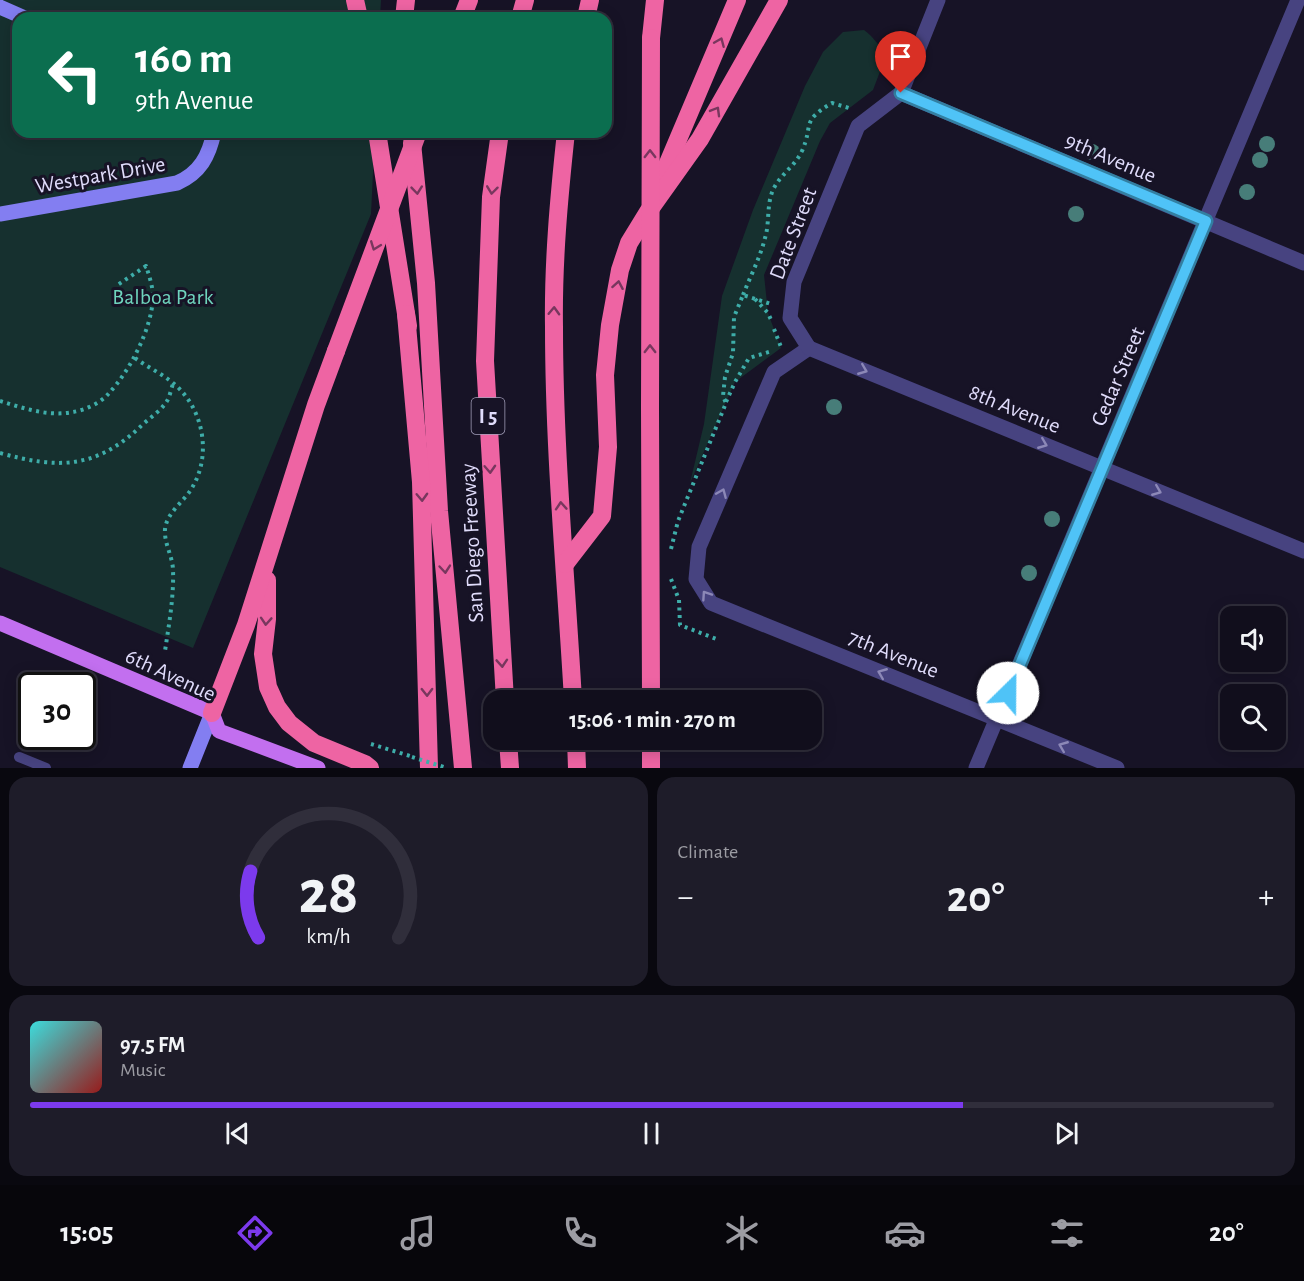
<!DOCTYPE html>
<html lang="en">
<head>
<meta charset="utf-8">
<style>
  body { margin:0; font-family:"Alegreya Sans",sans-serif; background:#1e1c29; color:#f1f3f6; height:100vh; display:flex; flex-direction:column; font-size:22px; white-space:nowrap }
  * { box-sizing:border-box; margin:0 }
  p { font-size:20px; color:#9c9ca3 }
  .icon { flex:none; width:33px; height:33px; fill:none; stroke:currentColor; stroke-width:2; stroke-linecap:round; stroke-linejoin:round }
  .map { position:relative; height:768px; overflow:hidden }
  .drawer { display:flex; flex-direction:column; gap:9px; padding:9px; background:#09080f; flex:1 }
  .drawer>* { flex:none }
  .banner { position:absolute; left:12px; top:12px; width:600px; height:126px; border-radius:18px; box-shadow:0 3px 15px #0003,0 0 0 2px #302e3b; background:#0b6e4f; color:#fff; overflow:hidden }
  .tools { position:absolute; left:1220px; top:606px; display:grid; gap:12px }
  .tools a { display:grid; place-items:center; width:66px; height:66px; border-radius:12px; background:#110e1c; box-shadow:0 3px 15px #0003,0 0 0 2px #302e3b; font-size:30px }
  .speed { position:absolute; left:18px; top:672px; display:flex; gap:12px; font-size:30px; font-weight:700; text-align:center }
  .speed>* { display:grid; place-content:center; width:78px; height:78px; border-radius:50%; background:#110e1c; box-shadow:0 3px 15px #0003,0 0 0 2px #302e3b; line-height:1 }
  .speed .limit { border:3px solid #111; border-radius:9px; background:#fff; color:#111 }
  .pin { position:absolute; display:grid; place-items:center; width:51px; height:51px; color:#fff; margin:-62px -26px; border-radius:50% 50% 50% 0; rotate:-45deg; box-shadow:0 0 6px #0007 }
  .pin .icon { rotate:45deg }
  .me { position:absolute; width:66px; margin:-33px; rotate:23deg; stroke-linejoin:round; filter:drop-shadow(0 0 4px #0008) }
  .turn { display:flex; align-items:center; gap:21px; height:126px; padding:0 24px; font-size:27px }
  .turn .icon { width:78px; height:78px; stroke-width:2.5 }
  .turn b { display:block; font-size:42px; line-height:51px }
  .big { font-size:45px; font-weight:600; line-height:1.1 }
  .drawer .widget { flex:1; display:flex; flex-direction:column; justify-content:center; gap:9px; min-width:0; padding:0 21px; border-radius:18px; background:#1e1c29 }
  .drawer .dial { align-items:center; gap:0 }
  .dial svg { height:156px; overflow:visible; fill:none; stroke:#302e3b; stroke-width:7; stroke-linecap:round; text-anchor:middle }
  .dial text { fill:#f1f3f6; stroke:none }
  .song { display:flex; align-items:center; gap:18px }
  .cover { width:72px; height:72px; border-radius:9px; background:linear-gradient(135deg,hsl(180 70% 55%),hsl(0 70% 35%)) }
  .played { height:6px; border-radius:3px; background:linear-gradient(90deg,#7c3aed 75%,#302e3b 75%) }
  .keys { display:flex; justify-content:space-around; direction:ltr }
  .heat { display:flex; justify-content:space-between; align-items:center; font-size:33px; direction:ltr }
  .drawer .tiles { flex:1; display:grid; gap:9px; grid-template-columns:1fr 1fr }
  .widget:last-child { grid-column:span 2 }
  .trip { position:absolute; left:483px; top:690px; width:339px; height:60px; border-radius:18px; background:#110e1c; box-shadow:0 3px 15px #0003,0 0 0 2px #302e3b; font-weight:600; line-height:60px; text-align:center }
  .tab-bar { display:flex; height:96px; justify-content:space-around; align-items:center; background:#07060b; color:#9c9ca3 }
  .tab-bar .icon { width:42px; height:42px }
  .tab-bar .current { color:#7c3aed }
  .tab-bar b { font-size:27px; color:#f1f3f6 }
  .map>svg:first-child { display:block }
  .park { fill:#16302f }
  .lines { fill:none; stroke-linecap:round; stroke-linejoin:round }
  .path { stroke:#3eada9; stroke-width:4; stroke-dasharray:3 4.5; stroke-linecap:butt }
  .lane { stroke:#474380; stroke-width:10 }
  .street { stroke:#474380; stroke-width:15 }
  .secondary { stroke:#837ef1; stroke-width:15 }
  .primary { stroke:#c26fef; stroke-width:15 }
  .highway { stroke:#ee64a3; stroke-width:18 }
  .path-bridge { stroke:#3eada9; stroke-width:4; stroke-dasharray:3 4.5; stroke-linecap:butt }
  .highway-bridge { stroke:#ee64a3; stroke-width:18 }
  .tree { fill:#477d79 }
  .oneway { stroke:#78375e }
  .oneway2 { stroke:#8c88b7 }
  .route-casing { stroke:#337fa1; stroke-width:15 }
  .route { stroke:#4fc3f7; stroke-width:10 }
  .labels { text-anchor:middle; stroke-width:6; stroke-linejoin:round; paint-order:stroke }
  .shield { fill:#171326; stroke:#a4a0bb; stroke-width:1.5 }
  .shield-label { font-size:21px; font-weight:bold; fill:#e0dcfb }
  .street-label { font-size:22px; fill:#e0dcfb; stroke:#171326 }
  .park-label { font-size:22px; fill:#6fd4bd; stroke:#171326 }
</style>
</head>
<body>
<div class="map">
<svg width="1304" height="768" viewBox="0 0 1304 768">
  <rect width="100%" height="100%" fill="#171326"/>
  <g class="park">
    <polygon points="0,0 381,0 380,18 18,18 18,132 375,132 371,214 193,648 0,567"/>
    <path d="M864,30C874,37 878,46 887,53L873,90L830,123L820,141L764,275L768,313L781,348L735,382L690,483L704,424L722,296L753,210L805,86L823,52L843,32Z"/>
  </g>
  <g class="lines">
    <g class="path">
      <path d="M743,295C750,277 760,258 765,238C770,223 766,203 774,188C781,174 795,166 802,151C814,124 800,122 832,103L849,108"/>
      <polyline points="755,299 768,313 772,322"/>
      <polyline points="774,329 781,347"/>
      <path d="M135,358C147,367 161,373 173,383C204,408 213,457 190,491C182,503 167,513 165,529C164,543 172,555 173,569C174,597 169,624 165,651"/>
      <path d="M0,401C23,408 48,417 73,412C85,410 101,403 109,393C130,371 152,328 153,297C153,287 149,275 146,266L116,286"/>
      <polyline points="726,402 735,382 749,358 772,351"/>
      <path d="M0,453C58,469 95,469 140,427C148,419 161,411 167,401C170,396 171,389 173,384"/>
      <polyline points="671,549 678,521 726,403 723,396 725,377 733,353 734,317 743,295 771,304"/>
      <polyline points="671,579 679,600 680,625 719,640"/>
      <polyline points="371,744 410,756"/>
    </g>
    <polyline class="lane" points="19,757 46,768"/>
    <g class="street">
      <polyline points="901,93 1304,263"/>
      <polyline points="809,348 774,372 699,547 696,579 711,603 1117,768"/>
      <polyline points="809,348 1304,551"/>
      <polyline points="809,348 790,318 794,282 858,126 901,93 938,0"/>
      <polyline points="976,768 1298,0"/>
    </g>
    <g class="secondary">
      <polyline points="0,7 25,18"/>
      <path d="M0,214L177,183C200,173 209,156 214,132"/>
      <polyline points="190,768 212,713"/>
    </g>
    <polyline class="primary" points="0,623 212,713 219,731 318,768"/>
    <g class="highway">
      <polyline points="355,0 359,18"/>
      <polyline points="404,18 406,0"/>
      <polyline points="462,18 469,0"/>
      <polyline points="520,18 525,0"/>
      <polyline points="586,18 590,0"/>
      <polyline points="651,38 655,0"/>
      <polyline points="377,132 408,326"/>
      <polyline points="500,132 491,197 485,361 505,700"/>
      <path d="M566,132C559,197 553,262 554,327C554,452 566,576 573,700"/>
      <polyline points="412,143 426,283 439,511 463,768"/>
      <polyline points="660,182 737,0"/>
      <polyline points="406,314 421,482 429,768"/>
      <polyline points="650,408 651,700"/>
      <polyline points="565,564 602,516 608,447 605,375 610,325 620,270 629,243 648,212 700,139 779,0"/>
      <polyline points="267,580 267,619 263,654 268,687 277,707 289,723 314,743 365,764 370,768"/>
      <polyline points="212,713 246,625 316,405 336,351"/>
      <polyline points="508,740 510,768"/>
      <polyline points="576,740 577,768"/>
      <polyline points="651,768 651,740"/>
    </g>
    <polyline class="path-bridge" points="412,757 447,768"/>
    <g class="highway-bridge">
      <polyline points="336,351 418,132"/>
      <polyline points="650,408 651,38"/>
    </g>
  </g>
  <g class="tree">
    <circle cx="1267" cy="144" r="8"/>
    <circle cx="1092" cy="152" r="8"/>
    <circle cx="1260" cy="160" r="8"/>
    <circle cx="1247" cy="192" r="8"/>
    <circle cx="1076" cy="214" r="8"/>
    <circle cx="834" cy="407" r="8"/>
    <circle cx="1052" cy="519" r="8"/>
    <circle cx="1029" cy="573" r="8"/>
  </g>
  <defs><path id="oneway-chevron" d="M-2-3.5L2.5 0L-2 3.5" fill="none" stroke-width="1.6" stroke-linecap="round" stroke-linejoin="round" transform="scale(1.5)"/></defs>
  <g class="oneway">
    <use href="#oneway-chevron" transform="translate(720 42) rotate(-67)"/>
    <use href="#oneway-chevron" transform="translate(716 111) rotate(-60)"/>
    <use href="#oneway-chevron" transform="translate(650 154) rotate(-90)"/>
    <use href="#oneway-chevron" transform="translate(417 190) rotate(84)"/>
    <use href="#oneway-chevron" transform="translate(492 190) rotate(97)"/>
    <use href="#oneway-chevron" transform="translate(375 246) rotate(111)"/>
    <use href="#oneway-chevron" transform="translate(618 285) rotate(-80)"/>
    <use href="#oneway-chevron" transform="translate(554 311) rotate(-88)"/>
    <use href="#oneway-chevron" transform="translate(650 349) rotate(-90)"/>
    <use href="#oneway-chevron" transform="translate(490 469) rotate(87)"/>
    <use href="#oneway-chevron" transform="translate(422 497) rotate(88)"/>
    <use href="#oneway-chevron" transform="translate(561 506) rotate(-94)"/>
    <use href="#oneway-chevron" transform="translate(445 569) rotate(85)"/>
    <use href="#oneway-chevron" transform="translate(266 621) rotate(94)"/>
    <use href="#oneway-chevron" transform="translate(502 663) rotate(86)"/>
    <use href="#oneway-chevron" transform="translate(427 692) rotate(89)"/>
  </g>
  <g class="oneway2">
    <use href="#oneway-chevron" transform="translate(863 370) rotate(22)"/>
    <use href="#oneway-chevron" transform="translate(1043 444) rotate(22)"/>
    <use href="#oneway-chevron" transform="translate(1157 491) rotate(22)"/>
    <use href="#oneway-chevron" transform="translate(722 493) rotate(-67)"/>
    <use href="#oneway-chevron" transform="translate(706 595) rotate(-124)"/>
    <use href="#oneway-chevron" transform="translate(882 673) rotate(-158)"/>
    <use href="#oneway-chevron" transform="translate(1063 746) rotate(-158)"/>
  </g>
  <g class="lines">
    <defs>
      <polyline id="route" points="901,93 1206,221 1008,693"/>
    </defs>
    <use href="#route" class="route-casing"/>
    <use href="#route" class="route"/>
  </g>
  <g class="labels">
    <rect class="shield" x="471.5" y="398" width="33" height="36" rx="4.5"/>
    <g class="shield-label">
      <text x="488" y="423">I 5</text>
    </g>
    <g class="street-label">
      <text transform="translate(1111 157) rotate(23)" y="8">9th Avenue</text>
      <text transform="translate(100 174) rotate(-10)" y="8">Westpark Drive</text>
      <text transform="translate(792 233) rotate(-69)" y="8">Date Street</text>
      <text transform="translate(1117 376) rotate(-67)" y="8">Cedar Street</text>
      <text transform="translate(1015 408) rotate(22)" y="8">8th Avenue</text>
      <text transform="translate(471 543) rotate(-93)" y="8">San Diego Freeway</text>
      <text transform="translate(894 653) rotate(22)" y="8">7th Avenue</text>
      <text transform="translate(171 674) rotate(25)" y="8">6th Avenue</text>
    </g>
    <g class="park-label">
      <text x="163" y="304">Balboa Park</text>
    </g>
  </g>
</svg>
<div class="tools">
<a><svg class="icon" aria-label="sound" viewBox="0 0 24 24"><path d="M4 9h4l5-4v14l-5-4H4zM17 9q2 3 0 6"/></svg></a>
<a><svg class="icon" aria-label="search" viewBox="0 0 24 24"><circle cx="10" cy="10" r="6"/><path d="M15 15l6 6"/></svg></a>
</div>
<div class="speed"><div class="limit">30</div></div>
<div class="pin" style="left:901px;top:93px;background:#d93025"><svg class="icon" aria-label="arrive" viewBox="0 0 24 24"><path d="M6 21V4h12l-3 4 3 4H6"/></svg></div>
<svg class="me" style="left:1008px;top:693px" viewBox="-20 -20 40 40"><circle r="19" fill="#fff"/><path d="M0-13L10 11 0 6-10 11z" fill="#4fc3f7"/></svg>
<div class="trip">15:06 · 1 min · 270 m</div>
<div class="banner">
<div class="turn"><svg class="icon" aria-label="left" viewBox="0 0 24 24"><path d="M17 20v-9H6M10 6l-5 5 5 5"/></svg><div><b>160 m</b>9th Avenue</div></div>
</div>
</div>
<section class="drawer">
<div class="tiles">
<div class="widget dial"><svg viewBox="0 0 100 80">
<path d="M14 69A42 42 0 1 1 86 69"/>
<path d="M14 69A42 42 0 0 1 10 35" stroke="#7c3aed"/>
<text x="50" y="56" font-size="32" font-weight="700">28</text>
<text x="50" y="72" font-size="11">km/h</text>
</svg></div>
<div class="widget"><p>Climate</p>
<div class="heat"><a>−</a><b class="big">20°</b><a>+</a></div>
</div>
<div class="widget">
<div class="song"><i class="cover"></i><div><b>97.5 FM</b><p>Music</p></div></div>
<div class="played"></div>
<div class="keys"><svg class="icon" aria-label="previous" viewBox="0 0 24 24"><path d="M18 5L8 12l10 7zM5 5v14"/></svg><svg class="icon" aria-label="pause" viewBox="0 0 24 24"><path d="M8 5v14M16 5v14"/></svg><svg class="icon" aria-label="next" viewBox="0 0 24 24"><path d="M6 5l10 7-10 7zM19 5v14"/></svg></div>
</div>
</div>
</section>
<nav class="tab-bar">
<b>15:05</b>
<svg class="icon current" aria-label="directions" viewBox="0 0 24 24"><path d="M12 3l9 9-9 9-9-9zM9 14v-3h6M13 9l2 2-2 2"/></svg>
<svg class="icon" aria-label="music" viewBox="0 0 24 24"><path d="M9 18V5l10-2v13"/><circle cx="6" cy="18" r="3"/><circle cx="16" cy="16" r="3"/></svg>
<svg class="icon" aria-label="phone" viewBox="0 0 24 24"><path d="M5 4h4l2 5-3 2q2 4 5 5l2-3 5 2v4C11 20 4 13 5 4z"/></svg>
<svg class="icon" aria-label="climate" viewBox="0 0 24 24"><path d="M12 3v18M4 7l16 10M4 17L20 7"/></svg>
<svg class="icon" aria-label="car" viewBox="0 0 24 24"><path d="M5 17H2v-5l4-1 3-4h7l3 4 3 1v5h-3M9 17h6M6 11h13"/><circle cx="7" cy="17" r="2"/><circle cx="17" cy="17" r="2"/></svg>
<svg class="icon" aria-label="filters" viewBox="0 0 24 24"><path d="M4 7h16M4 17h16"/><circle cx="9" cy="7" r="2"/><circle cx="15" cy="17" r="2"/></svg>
<b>20°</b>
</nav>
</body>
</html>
